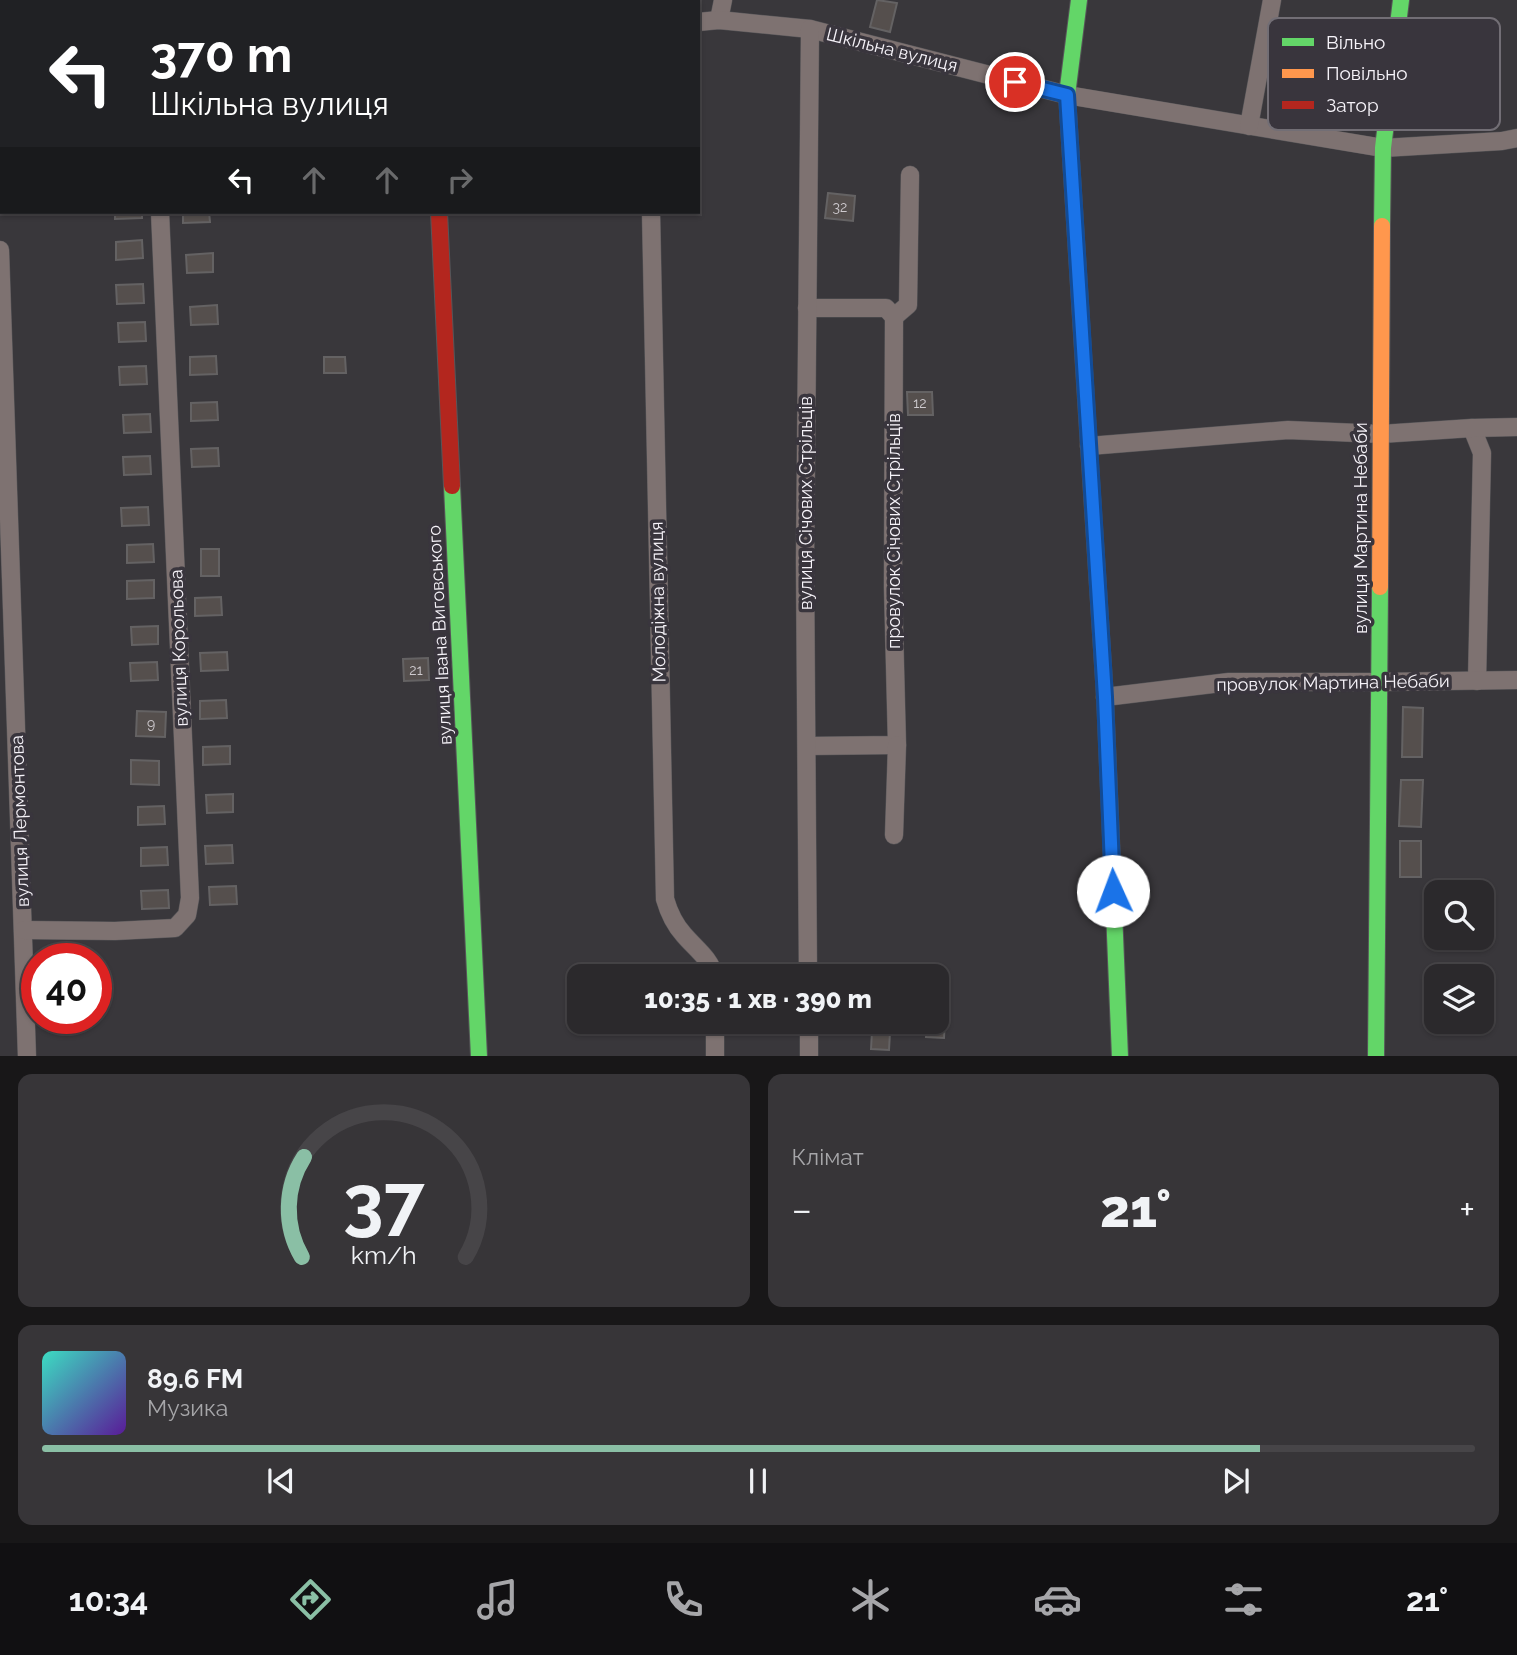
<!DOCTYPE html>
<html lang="uk">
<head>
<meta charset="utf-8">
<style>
  body { margin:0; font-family:Raleway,sans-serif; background:#373538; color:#f1f3f6; height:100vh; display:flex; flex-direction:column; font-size:26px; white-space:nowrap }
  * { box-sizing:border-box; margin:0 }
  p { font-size:23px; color:#a6a6a9 }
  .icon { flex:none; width:38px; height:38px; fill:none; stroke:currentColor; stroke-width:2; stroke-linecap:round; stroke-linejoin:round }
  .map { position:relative; height:1056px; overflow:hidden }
  .drawer { display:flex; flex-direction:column; gap:18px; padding:18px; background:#181718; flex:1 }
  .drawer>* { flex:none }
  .hud { position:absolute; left:0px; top:0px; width:700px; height:214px; box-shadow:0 2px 5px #0004,0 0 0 2px #474548; background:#202124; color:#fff; overflow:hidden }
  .buttons { position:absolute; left:1424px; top:880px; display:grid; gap:14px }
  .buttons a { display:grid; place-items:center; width:70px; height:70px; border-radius:14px; background:#2b292c; box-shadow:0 2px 5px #0004,0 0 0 2px #474548; font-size:35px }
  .speed { position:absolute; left:21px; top:943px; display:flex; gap:14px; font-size:35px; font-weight:700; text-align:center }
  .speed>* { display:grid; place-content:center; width:91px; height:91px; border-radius:50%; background:#2b292c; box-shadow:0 2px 5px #0004,0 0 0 2px #474548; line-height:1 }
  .speed .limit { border:10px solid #d22; background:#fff; color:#111 }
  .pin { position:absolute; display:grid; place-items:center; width:60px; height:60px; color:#fff; margin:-30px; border:4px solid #fff; border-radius:50%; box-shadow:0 2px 7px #0007 }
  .me { position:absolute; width:77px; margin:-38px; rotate:358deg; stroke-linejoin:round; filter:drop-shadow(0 0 5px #0008) }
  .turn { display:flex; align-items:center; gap:24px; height:147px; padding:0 35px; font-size:32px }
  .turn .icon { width:91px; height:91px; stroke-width:2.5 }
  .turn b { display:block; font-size:49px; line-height:60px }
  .lanes { display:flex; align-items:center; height:66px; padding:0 35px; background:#0003; justify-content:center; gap:35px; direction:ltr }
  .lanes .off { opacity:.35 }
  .big { font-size:52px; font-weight:800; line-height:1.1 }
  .drawer .card { flex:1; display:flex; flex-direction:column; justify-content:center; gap:10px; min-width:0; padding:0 24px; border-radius:14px; background:#373538 }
  .drawer .dial { align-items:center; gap:0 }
  .dial svg { height:182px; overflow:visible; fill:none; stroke:#474548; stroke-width:7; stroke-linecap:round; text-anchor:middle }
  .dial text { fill:#f1f3f6; stroke:none }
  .song { display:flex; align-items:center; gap:21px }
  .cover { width:84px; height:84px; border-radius:10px; background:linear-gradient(135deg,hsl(170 70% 55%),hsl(270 70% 35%)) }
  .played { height:7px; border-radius:4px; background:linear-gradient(90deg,#8abfa5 85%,#474548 85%) }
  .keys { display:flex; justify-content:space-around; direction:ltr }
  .heat { display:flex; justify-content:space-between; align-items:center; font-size:38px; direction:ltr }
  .drawer .tiles { flex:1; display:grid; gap:18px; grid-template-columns:1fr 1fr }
  .card:last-child { grid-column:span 2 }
  .trip { position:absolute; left:567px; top:964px; width:382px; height:70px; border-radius:14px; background:#2b292c; box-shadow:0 2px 5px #0004,0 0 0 2px #474548; font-weight:800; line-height:70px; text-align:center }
  .tab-bar { display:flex; height:112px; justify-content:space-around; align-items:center; background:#111012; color:#a6a6a9 }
  .tab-bar .icon { width:49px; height:49px }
  .tab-bar .on { color:#8abfa5 }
  .tab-bar b { font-size:32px; color:#f1f3f6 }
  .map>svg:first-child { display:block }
  .building { fill:#554f4d; stroke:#646263; stroke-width:2 }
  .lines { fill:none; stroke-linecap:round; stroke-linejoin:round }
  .street-casing { stroke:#575659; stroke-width:19 }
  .fast-casing { stroke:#575659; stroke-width:18 }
  .slow-casing { stroke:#575659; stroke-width:18 }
  .jam-casing { stroke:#575659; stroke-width:18 }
  .street { stroke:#7e7271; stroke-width:18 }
  .fast { stroke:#63d668; stroke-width:16 }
  .slow { stroke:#ff974d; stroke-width:16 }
  .jam { stroke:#b3261e; stroke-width:16 }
  .route-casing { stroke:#114b97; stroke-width:18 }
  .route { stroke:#1a73e8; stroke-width:12 }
  .labels { text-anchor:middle; stroke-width:7; stroke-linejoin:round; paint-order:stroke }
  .number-label { font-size:14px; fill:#cecace }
  .street-label { font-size:18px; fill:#f6f3f9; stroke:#39353d }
  .key { fill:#39353d; stroke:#726e75; stroke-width:2 }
  .key-label { font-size:19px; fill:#f6f3f9 }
</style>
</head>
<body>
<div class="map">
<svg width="1517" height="1057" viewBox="0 0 1517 1057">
  <rect width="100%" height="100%" fill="#39373b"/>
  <g class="building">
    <polygon points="877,0 897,3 890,32 870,27"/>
    <polygon points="828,193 855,196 853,221 825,218"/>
    <polygon points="115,212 142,212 142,218 115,219"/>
    <polygon points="183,212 209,212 210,222 183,223"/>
    <polygon points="142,240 143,258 116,260 116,242"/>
    <polygon points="213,253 213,272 187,273 186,255"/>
    <polygon points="143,284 144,303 117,304 116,285"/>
    <polygon points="217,305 218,324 191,325 190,307"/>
    <polygon points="145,322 146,341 119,342 118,323"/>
    <polygon points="216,356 217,374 190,375 190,357"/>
    <polygon points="324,357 345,357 346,373 324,373"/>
    <polygon points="146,366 147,384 120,385 119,367"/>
    <polygon points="907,392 932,392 933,415 908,415"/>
    <polygon points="217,402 218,420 191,421 191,403"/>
    <polygon points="150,414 151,432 124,433 123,415"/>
    <polygon points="218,448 219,466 192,467 191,449"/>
    <polygon points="150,456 151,474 124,475 123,457"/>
    <polygon points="148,507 149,525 122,526 121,508"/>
    <polygon points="153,544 154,562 127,563 127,545"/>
    <rect x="201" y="549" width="18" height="27"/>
    <polygon points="154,580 154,598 127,599 127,581"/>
    <polygon points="221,597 222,615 195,616 195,598"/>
    <polygon points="158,626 158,644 132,645 131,627"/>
    <polygon points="227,652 228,670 201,671 200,653"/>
    <polygon points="428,658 429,680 404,681 403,659"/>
    <polygon points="157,662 158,680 131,681 130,663"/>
    <polygon points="226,700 227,718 200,719 200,701"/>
    <polygon points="1403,707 1423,708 1422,757 1402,757"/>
    <polygon points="137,711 166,712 165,737 136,736"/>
    <polygon points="230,746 230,764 203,765 203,747"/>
    <polygon points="131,760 159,761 159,785 131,784"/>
    <polygon points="1401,780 1423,780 1421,827 1399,826"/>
    <polygon points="233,794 233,812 207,813 206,795"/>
    <polygon points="164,806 165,824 138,825 138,807"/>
    <rect x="1400" y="841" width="21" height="36"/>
    <polygon points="232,845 233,863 206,864 205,846"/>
    <polygon points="167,847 168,865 141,866 141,848"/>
    <polygon points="236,886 237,904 210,905 209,887"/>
    <polygon points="168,890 169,908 142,909 141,891"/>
    <polygon points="936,1020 945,1020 944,1038 926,1037 927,1022 936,1022"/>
    <polygon points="821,1022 844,1022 844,1034 820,1034"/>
    <polygon points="872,1031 890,1032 889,1050 871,1049"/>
  </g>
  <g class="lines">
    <defs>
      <g id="street">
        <polyline points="506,0 511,2"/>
        <polyline points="158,2 158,0"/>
        <polyline points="719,20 723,0"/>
        <polyline points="698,22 719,20 810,29 1067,95 1383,148 1502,141 1517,138"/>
        <polyline points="1249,126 1272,0"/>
        <path d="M651,212L665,899C669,913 674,924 684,935C695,948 711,959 714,976"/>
        <polyline points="0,250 27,1057"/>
        <polyline points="894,317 908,305 910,175"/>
        <polyline points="1472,428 1482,453 1477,681"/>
        <polyline points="1089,446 1288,430 1381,434 1472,428 1517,427"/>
        <polyline points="1105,697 1229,682 1379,682 1517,680"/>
        <polyline points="807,746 897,745 893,587 894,317 886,308 807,308"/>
        <polyline points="894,835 897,745"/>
        <polyline points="24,930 115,931 175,928 187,915 190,898 160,212"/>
        <polyline points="808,976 805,562 810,29"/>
        <polyline points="809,1022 809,1057"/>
        <polyline points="715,1057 715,1022"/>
      </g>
      <g id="fast">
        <polyline points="430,0 430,2"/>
        <polyline points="1079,0 1067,95 1089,448"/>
        <polyline points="1382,226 1383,148 1401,0"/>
        <polyline points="452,486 479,1057"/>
        <polyline points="1111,838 1120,1057"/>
        <polyline points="1376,1057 1380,587"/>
      </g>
      <polyline id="slow" points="1380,587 1382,226"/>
      <g id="jam">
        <polyline points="439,212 452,486"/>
        <polyline points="1089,448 1105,697 1111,838"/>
      </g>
    </defs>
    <use href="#street" class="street-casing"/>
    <use href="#fast" class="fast-casing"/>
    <use href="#slow" class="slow-casing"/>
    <use href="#jam" class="jam-casing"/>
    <use href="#street" class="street"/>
    <use href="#fast" class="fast"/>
    <use href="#slow" class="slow"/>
    <use href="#jam" class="jam"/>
  </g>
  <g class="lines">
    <defs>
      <polyline id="route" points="1015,82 1067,95 1105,697 1113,891"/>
    </defs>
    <use href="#route" class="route-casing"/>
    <use href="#route" class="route"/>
  </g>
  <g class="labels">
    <g class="number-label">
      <text x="840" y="212">32</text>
      <text x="920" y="408">12</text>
      <text x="416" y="675">21</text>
      <text x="151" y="729">9</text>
    </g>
    <g class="street-label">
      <text transform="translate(892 50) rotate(14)" y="6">Шкільна вулиця</text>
      <text transform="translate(806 503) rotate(-90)" y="6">вулиця Січових Стрільців</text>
      <text transform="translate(1361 528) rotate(-90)" y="6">вулиця Мартина Небаби</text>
      <text transform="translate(894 531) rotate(-90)" y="6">провулок Січових Стрільців</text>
      <text transform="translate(658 602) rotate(-91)" y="6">Молодіжна вулиця</text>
      <text transform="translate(440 635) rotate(-93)" y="6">вулиця Івана Виговського</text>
      <text transform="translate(179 648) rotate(-92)" y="6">вулиця Корольова</text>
      <text transform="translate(1333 683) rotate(-1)" y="6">провулок Мартина Небаби</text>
      <text transform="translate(20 821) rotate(-92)" y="6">вулиця Лермонтова</text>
    </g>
  </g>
  <rect x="1268" y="18" width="232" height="112" rx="10" class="key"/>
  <rect x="1282" y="38" width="32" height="8" fill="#63d668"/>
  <rect x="1282" y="69" width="32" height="9" fill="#ff974d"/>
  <rect x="1282" y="101" width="32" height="8" fill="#b3261e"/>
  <g class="key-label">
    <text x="1326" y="49">Вільно</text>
    <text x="1326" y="80">Повільно</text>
    <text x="1326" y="112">Затор</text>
  </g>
</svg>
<div class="buttons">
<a><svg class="icon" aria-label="search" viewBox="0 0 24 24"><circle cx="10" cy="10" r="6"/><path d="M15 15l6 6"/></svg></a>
<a><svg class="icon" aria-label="layers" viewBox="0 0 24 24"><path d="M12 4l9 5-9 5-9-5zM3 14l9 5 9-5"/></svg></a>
</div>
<div class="speed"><div class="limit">40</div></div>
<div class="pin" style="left:1015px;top:82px;background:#d93025"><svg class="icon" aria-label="arrive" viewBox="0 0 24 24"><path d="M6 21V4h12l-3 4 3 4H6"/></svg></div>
<svg class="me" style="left:1113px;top:891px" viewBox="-20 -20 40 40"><circle r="19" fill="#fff"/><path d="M0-13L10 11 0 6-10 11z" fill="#1a73e8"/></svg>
<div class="trip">10:35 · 1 хв · 390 m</div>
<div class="hud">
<div class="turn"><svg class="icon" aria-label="left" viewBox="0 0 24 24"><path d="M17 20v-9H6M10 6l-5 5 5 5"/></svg><div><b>370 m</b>Шкільна вулиця</div></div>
<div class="lanes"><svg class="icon" aria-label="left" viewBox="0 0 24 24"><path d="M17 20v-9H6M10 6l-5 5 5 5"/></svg><svg class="icon off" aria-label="ahead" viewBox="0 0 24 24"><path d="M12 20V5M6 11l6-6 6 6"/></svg><svg class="icon off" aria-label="ahead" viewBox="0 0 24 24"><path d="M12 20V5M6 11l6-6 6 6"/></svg><svg class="icon off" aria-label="right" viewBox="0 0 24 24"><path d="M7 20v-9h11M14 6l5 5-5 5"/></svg></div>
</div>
</div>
<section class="drawer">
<div class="tiles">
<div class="card dial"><svg viewBox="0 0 100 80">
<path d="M14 69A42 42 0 1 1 86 69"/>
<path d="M14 69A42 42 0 0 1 15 25" stroke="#8abfa5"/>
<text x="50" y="56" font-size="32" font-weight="700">37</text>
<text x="50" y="72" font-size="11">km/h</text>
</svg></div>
<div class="card"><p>Клімат</p>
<div class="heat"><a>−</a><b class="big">21°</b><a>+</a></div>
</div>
<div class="card">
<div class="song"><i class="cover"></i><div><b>89.6 FM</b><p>Музика</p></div></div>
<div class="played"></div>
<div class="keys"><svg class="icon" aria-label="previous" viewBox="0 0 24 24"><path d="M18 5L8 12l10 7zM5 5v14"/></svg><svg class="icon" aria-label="pause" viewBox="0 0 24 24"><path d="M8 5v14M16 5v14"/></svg><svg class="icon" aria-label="next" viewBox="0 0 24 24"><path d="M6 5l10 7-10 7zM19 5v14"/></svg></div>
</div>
</div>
</section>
<nav class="tab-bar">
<b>10:34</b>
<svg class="icon on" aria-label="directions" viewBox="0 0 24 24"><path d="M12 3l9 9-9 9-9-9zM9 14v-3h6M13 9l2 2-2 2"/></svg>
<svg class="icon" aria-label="music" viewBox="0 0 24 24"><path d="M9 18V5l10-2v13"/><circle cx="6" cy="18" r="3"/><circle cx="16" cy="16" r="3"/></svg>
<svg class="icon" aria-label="phone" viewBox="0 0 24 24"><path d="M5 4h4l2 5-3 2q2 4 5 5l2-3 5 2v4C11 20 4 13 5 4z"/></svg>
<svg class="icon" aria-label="climate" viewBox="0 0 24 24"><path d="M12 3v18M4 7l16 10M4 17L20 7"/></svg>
<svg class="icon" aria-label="car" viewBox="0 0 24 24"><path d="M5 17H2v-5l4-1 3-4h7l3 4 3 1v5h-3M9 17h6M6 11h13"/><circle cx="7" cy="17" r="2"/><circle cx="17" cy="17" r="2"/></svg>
<svg class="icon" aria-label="filters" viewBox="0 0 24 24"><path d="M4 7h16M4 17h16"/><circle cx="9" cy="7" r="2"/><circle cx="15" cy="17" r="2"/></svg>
<b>21°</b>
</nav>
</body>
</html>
